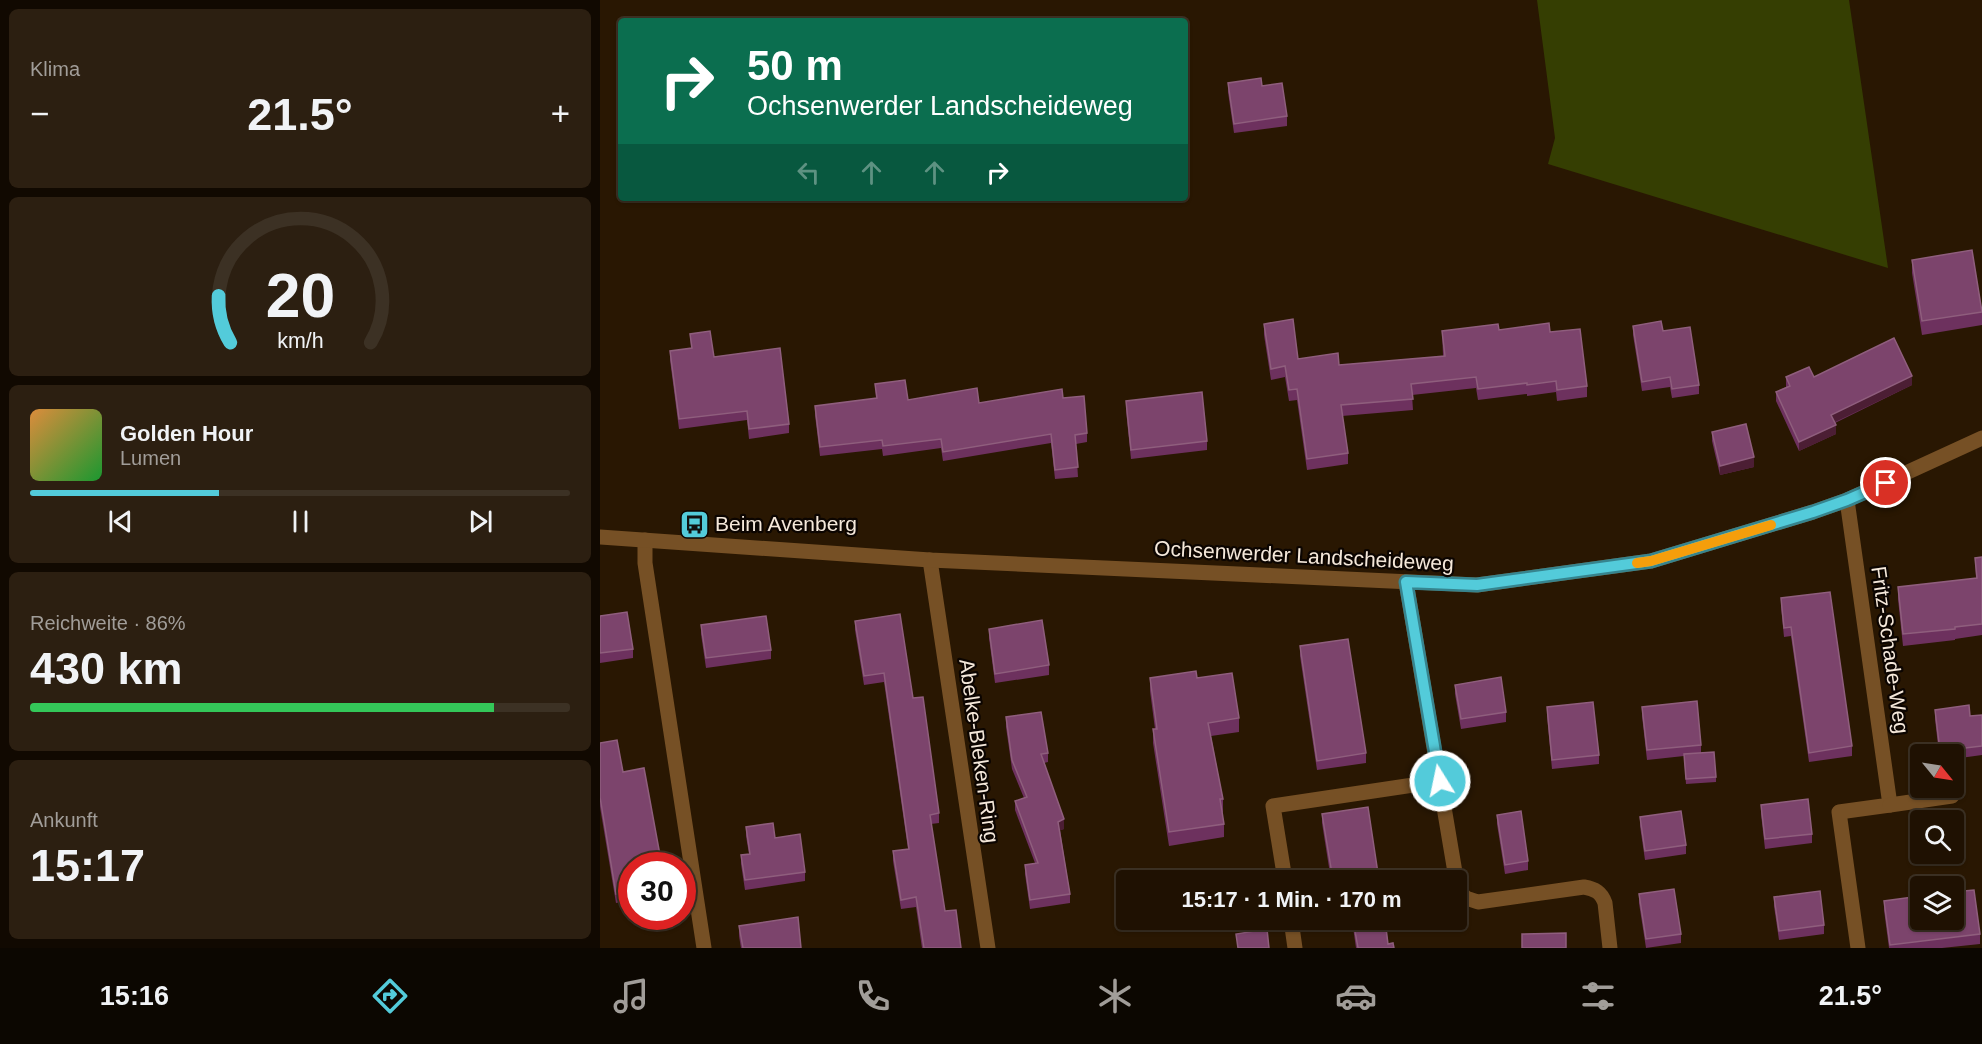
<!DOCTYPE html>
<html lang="de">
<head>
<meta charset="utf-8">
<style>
  body { margin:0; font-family:Arial,sans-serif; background:#2c1f11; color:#f1f3f6; height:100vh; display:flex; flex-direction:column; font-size:22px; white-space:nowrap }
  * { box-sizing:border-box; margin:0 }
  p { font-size:20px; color:#a19d99 }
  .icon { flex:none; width:33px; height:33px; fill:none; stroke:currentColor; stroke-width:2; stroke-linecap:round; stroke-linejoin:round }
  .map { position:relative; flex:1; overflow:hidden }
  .side { display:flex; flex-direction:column; gap:9px; padding:9px; background:#110901; width:600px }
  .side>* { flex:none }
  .hud { position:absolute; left:18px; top:18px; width:570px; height:183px; border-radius:6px; box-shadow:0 2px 4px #0004,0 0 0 2px #3c3124; background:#0b6e4f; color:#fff; overflow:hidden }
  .needle { width:39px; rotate:120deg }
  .tools { position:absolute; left:1310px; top:744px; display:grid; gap:12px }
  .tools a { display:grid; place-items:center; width:54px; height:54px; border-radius:6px; background:#1f1102; box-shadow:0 2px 4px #0004,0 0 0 2px #3c3124; font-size:30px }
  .speed { position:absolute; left:18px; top:852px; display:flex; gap:12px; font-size:30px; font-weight:700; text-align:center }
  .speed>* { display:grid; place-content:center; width:78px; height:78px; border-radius:50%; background:#1f1102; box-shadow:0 2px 4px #0004,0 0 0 2px #3c3124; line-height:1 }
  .speed .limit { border:9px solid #d22; background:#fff; color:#111 }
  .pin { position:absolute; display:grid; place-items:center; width:51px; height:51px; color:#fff; margin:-26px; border:3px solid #fff; border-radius:50%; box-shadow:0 2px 6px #0007 }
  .me { position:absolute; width:66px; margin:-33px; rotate:350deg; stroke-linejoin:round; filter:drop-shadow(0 0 4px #0008) }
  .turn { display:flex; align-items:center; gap:21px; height:126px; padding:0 30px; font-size:27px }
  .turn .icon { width:78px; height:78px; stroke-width:2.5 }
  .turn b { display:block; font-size:42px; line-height:51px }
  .lanes { display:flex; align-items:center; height:57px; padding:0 30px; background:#0003; justify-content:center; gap:30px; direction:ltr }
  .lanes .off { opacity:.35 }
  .big { font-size:45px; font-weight:800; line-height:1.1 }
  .side .card { flex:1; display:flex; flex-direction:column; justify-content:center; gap:9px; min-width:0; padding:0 21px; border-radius:9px; background:#2c1f11 }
  .side .dial { align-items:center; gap:0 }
  .dial svg { height:156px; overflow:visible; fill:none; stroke:#3c3124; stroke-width:7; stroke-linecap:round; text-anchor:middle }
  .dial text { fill:#f1f3f6; stroke:none }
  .song { display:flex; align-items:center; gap:18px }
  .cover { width:72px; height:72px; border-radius:9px; background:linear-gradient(135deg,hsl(30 70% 55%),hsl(130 70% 35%)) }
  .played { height:6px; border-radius:3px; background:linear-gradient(90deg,#53cbda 35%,#3c3124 35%) }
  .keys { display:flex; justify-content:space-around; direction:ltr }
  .heat { display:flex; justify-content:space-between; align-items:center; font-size:33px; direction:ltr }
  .charge { height:9px; border-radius:4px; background:linear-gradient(90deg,#34c759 86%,#3c3124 0) }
  .trip { position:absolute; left:516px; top:870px; width:351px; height:60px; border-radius:6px; background:#1f1102; box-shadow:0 2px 4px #0004,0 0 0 2px #3c3124; font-weight:800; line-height:60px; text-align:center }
  .menu { display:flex; height:96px; justify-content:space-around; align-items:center; background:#0c0701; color:#a19d99 }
  .menu .icon { width:42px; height:42px }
  .menu .current { color:#53cbda }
  .menu b { font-size:27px; color:#f1f3f6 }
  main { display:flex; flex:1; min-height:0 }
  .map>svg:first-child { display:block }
  .green { fill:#353e02 }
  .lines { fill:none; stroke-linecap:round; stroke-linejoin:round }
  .minor { stroke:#765025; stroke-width:15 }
  .tertiary { stroke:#765025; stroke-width:15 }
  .wall { fill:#6d315e }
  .shaded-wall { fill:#4c1e34 }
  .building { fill:#7c446c; stroke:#8f5e7d; stroke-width:1.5 }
  .route-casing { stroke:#36848e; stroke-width:15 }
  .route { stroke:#53cbda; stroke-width:10 }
  .slow { stroke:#f59e0b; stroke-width:10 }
  .labels { text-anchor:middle; stroke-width:4.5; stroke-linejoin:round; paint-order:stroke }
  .poi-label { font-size:21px; fill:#f5e8da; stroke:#0c0501; text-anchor:start }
  .street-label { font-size:21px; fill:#f5e8da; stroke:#0c0501 }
</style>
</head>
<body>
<main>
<section class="side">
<div class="card"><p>Klima</p>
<div class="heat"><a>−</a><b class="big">21.5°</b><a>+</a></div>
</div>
<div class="card dial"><svg viewBox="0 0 100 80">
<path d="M14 69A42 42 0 1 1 86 69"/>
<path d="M14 69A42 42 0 0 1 8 45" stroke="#53cbda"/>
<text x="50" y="56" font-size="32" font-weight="700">20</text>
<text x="50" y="72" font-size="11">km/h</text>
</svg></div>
<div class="card">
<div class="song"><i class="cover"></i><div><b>Golden Hour</b><p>Lumen</p></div></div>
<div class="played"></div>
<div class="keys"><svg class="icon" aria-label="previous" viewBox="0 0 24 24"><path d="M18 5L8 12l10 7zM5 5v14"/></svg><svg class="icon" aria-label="pause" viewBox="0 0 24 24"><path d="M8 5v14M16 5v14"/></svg><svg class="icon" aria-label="next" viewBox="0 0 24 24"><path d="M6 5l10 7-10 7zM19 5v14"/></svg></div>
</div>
<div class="card"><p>Reichweite · 86%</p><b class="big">430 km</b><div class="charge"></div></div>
<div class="card"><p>Ankunft</p><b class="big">15:17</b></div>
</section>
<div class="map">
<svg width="1382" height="948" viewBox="0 0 1382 948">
  <rect width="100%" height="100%" fill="#291702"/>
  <polygon class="green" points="937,0 1249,0 1288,268 948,164 955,138"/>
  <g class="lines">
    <g class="minor">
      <polyline points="1247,500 1290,805 1239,812 1258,948"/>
      <polyline points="45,540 45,563 104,948"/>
      <polyline points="330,560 388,948"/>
      <path d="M806,582L858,890L866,898L878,902L984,887C995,889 1001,892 1005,903L1010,948"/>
      <polyline points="1290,805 1352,796"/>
      <polyline points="685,880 673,806 840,781"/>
      <polyline points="691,920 695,948"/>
    </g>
    <polyline class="tertiary" points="0,537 330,560 877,585 1051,561 1213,512 1247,500 1382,438"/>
  </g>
  <g class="wall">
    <polygon points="628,83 662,86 687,116 687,126 634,133 628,92"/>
    <polygon points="1312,260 1382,309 1382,325 1322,335 1312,273"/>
    <polygon points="664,324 698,359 739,365 843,356 842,331 899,330 950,332 987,386 987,397 957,401 956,392 927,396 927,394 878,400 876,388 812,395 813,410 742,416 748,453 748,464 707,470 697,400 689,401 685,377 671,380 664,335"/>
    <polygon points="1033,326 1063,331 1099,385 1099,394 1072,398 1070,387 1042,391 1033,335"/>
    <polygon points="90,334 114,357 189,424 189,433 149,439 147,420 79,429 70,360 70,351 91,348"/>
    <polygon points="1186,377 1214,377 1312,385 1235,423 1236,434 1199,451 1176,401 1176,392 1186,387"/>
    <polygon points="275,384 308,400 379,403 463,398 487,433 487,442 476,444 478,477 455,479 451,443 343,461 341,448 283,456 282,449 220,456 215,415 215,406 276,399"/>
    <polygon points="526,401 607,441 607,450 531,459 526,410"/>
    <polygon points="1112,432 1154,467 1120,475 1112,441"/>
    <polygon points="1382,557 1382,635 1355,639 1355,640 1303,646 1298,599 1298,587 1376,579 1375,558"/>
    <polygon points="1181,598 1252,746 1252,756 1209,762 1191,636 1184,637 1181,607"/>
    <polygon points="0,616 33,649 33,658 0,663"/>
    <polygon points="255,621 313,698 339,813 339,823 331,824 345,911 361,948 322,948 316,907 301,909 293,861 293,851 308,849 284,682 264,685 255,630"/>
    <polygon points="101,625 171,650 171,659 106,668 101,634"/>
    <polygon points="389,629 449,665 449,675 395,683 389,638"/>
    <polygon points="700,646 766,753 766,763 717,770 700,656"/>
    <polygon points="550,678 597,678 639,718 639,732 611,736 623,799 623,812 622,813 624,824 624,837 569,846 553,743 553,729 555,729 550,691"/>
    <polygon points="855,685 906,712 906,722 861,729 855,694"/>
    <polygon points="947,707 999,755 999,764 952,769 947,716"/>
    <polygon points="1042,707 1101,745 1101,753 1116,777 1116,782 1086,784 1084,756 1047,760 1042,716"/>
    <polygon points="1335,710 1370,716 1382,715 1382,755 1353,759 1353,754 1339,754 1335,719"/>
    <polygon points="406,717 448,753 448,762 444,763 464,829 460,830 470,894 470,903 430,909 425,874 425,865 435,863 415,810 415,801 424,798 412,769 406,727"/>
    <polygon points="0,743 32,866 32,900 16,903 0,807"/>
    <polygon points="1161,805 1212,834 1212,843 1165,849 1161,814"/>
    <polygon points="722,814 779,880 731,880 722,823"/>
    <polygon points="897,815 928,861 928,870 905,874 897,824"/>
    <polygon points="1040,817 1086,845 1086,854 1045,860 1040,826"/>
    <polygon points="146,827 175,838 205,872 205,881 145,890 141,864 141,855 149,854 146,836"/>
    <polygon points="1039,894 1081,934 1081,943 1046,948 1039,903"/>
    <polygon points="1174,897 1224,925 1224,934 1179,940 1174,906"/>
    <polygon points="1284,901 1380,934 1380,944 1342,948 1289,948 1284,910"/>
    <polygon points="752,920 785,920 788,944 794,948 756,948"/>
    <polygon points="139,926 201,948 141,948 139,936"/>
  </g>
  <g class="shaded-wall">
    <polygon points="1312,376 1312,385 1231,424 1231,415"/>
    <polygon points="1236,425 1236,434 1199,451 1199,442"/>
    <polygon points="1154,457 1154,467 1120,475 1120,466"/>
    <polygon points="464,819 464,829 458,831 458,822"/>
  </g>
  <g class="building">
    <polygon points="661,78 662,86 682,83 687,116 634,124 628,83"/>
    <polygon points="1372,250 1382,312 1322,321 1312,260"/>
    <polygon points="693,319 698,359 738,353 739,365 845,356 842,331 898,324 899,330 949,323 950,332 980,329 987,386 957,390 956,381 927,385 927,383 878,389 876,377 811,384 813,399 741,405 748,453 707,459 697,389 689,390 685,366 671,369 664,324"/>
    <polygon points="1061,321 1063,331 1090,327 1099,385 1072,389 1070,377 1042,382 1033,326"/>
    <polygon points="110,331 114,357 180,348 189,424 149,429 147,411 79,419 70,351 92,348 90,334"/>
    <polygon points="1294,338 1312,376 1231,415 1236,425 1199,442 1176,392 1190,386 1186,377 1209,367 1214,377"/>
    <polygon points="305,380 308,400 377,388 379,403 462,389 463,398 484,396 487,433 475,435 478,467 455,470 451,434 343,452 341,439 283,446 282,440 220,447 215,406 277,398 275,384"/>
    <polygon points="602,392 607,441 531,450 526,401"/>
    <polygon points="1146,424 1154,457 1120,466 1112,432"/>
    <polygon points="1382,557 1382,624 1355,627 1355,629 1303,634 1298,587 1377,578 1375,558"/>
    <polygon points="1230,592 1252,746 1209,753 1191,627 1184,628 1181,598"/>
    <polygon points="27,612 33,649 0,653 0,616"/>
    <polygon points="300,614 313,698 323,697 339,813 330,815 345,911 356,910 361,948 324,948 316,897 301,900 293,851 309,849 284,673 264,676 255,621"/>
    <polygon points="166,616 171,650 106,658 101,625"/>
    <polygon points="442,620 449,665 395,674 389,629"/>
    <polygon points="748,639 766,753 717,761 700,646"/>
    <polygon points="596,671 597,678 632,673 639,718 608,723 623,799 620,799 624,824 569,832 553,729 557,729 550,678"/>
    <polygon points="901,677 906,712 861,719 855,685"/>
    <polygon points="1097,701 1101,745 1047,750 1042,707"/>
    <polygon points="993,702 999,755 952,760 947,707"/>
    <polygon points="1369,705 1370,716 1382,715 1382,746 1340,751 1335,710"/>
    <polygon points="441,712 448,753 441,754 464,819 458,822 470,894 430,900 425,865 438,863 415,801 427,797 412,760 406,717"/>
    <polygon points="17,740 23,772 44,768 62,866 32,866 32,891 16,894 0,797 0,743"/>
    <polygon points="1114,752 1116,777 1086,779 1084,754"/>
    <polygon points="1208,799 1212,834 1165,839 1161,805"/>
    <polygon points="768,807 779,880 733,880 722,814"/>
    <polygon points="921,811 928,861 905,865 897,815"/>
    <polygon points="1081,811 1086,845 1045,851 1040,817"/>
    <polygon points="173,823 175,838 200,834 205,872 145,880 141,855 150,854 146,827"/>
    <polygon points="1074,889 1081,934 1046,939 1039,894"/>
    <polygon points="1374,890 1380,934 1290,945 1284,901 1320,896 1320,920 1353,920 1353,892"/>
    <polygon points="1220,891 1224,925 1179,931 1174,897"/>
    <polygon points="198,917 201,948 143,948 139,926"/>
    <polygon points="753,920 785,920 788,944 793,943 794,948 758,948"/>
    <polygon points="667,929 669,948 638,948 636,934"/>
    <polygon points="966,933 966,948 922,948 922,934"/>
  </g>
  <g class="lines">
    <defs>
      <polyline id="route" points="840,781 806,582 877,585 1051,561 1213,512 1247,500 1286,483"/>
    </defs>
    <use href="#route" class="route-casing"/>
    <use href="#route" class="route"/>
    <polyline class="slow" points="1037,563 1051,561 1171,525"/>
  </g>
  <defs>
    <symbol id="bus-square" viewBox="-11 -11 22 22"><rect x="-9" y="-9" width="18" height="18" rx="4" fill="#53cbda" stroke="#0c0501"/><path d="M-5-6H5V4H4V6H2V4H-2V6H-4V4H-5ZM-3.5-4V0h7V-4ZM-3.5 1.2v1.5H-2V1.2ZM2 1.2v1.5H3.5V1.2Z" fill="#111"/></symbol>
  </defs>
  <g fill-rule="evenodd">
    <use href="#bus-square" x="78" y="508" width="33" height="33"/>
  </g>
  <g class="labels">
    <g class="poi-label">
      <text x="115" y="531">Beim Avenberg</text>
    </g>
    <g class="street-label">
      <text transform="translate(704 556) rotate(3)" y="7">Ochsenwerder Landscheideweg</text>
      <text transform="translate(1290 650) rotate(82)" y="7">Fritz-Schade-Weg</text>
      <text transform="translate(379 751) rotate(82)" y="7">Abelke-Bleken-Ring</text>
    </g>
  </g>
</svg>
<div class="tools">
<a><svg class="needle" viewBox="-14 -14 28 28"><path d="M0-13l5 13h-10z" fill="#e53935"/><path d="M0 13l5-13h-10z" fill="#a19d99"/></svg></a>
<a><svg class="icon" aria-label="search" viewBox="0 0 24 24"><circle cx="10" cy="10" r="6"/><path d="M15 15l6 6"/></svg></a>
<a><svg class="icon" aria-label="layers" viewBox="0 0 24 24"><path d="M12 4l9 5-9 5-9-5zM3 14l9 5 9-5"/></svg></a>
</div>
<div class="speed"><div class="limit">30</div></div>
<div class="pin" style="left:1286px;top:483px;background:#d93025"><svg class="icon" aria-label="arrive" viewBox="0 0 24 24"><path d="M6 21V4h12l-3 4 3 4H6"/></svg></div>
<svg class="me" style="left:840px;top:781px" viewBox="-20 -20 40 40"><circle r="17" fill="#53cbda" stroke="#fff" stroke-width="3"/><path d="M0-11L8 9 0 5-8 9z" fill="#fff"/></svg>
<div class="trip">15:17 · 1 Min. · 170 m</div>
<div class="hud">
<div class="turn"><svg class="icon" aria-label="right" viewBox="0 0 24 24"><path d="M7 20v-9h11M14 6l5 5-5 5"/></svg><div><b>50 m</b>Ochsenwerder Landscheideweg</div></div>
<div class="lanes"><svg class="icon off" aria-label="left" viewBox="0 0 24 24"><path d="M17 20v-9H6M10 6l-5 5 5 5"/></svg><svg class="icon off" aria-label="ahead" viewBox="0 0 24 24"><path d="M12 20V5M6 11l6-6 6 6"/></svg><svg class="icon off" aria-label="ahead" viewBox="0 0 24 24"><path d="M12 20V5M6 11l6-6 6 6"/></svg><svg class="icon" aria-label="right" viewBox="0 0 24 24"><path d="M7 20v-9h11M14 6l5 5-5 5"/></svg></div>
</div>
</div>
</main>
<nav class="menu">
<b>15:16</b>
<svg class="icon current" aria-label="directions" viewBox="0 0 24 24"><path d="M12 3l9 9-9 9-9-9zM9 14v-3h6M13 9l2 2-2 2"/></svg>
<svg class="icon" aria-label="music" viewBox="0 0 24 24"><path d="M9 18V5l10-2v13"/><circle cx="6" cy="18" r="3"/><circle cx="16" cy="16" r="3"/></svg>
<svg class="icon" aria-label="phone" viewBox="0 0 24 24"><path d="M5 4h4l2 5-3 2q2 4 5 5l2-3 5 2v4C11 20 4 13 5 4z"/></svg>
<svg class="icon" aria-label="climate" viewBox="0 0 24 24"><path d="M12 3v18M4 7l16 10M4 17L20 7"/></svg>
<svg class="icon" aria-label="car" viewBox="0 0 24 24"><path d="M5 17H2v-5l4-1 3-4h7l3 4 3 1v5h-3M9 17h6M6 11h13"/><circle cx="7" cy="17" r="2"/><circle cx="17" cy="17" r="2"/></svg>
<svg class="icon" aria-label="filters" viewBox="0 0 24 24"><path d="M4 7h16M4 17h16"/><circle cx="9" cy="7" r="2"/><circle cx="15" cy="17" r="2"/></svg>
<b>21.5°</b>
</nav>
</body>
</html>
